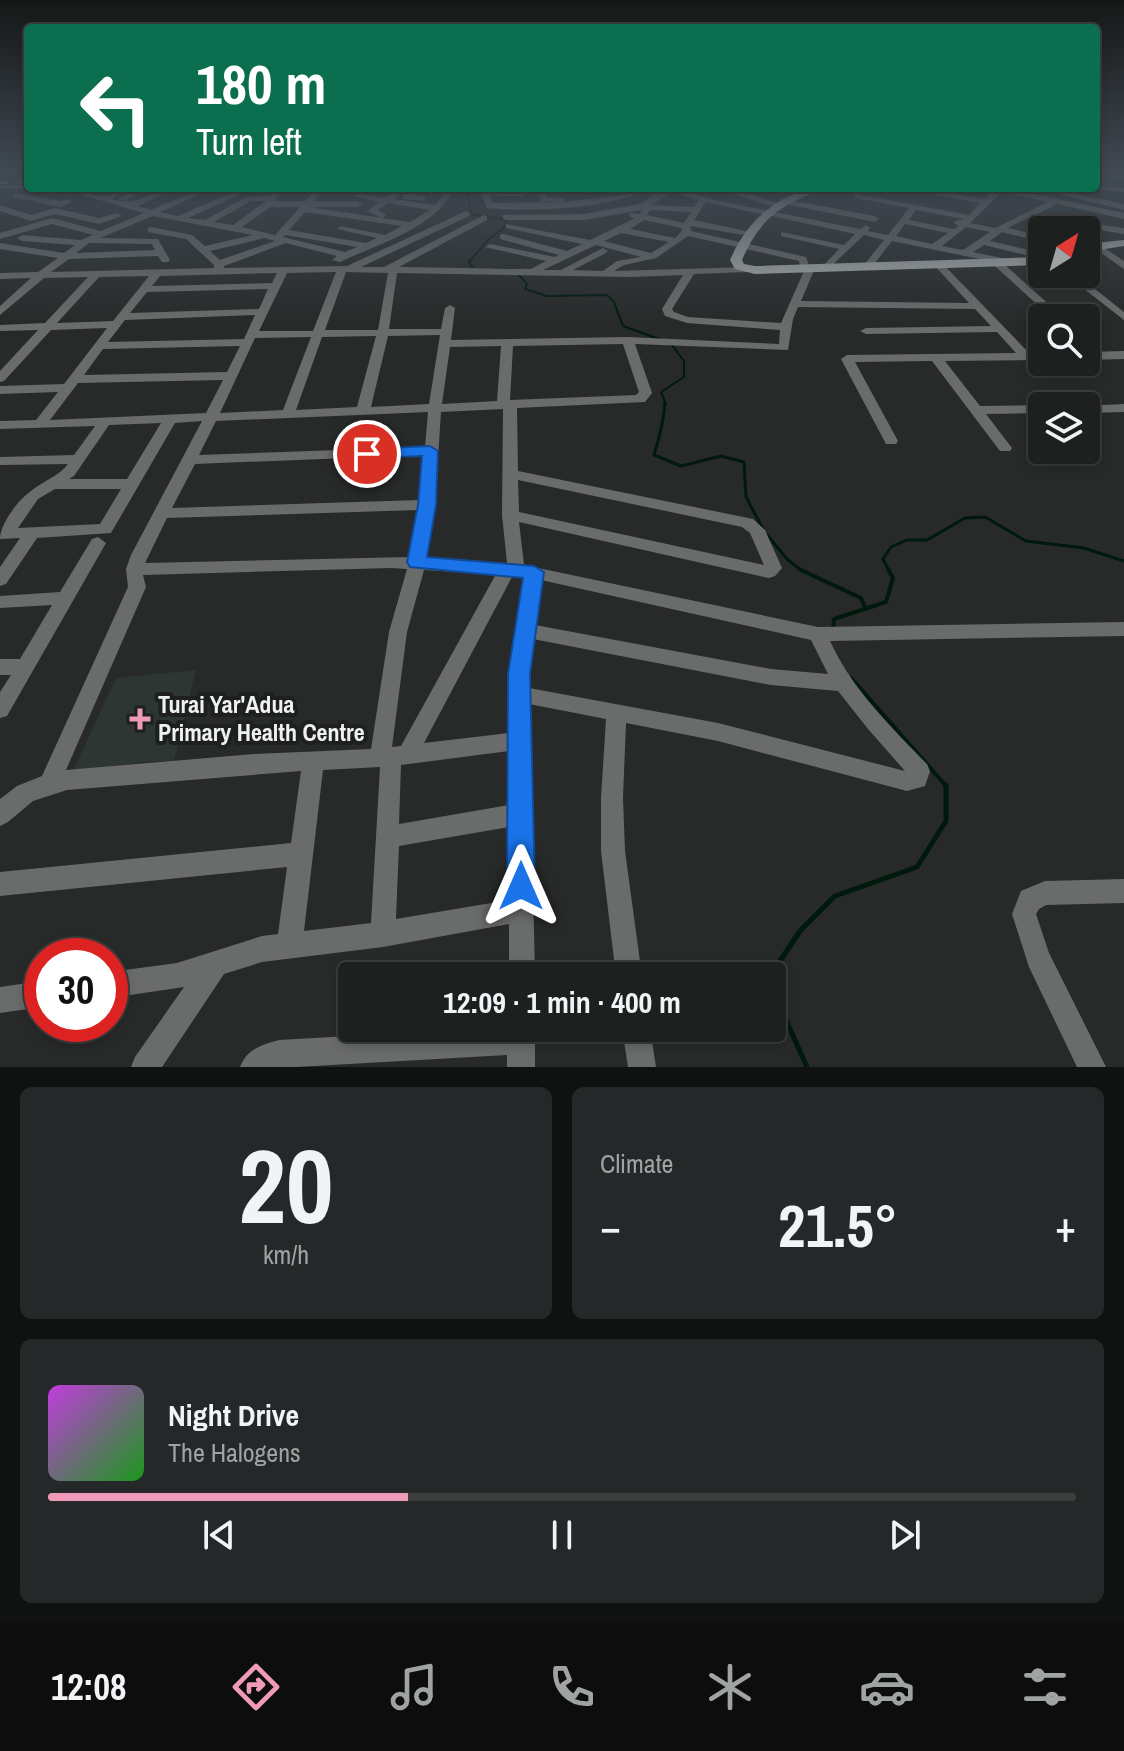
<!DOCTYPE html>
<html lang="en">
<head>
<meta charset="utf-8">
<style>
  body { margin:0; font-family:"Archivo Narrow",sans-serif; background:#252828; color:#f1f3f6; height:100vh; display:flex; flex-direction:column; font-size:30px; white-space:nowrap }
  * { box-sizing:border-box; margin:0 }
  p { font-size:26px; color:#a0a3a4 }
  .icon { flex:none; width:44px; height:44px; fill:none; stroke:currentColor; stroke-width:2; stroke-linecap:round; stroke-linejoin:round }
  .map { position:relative; height:1067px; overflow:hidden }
  .sheet { display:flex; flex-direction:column; gap:20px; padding:20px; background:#101211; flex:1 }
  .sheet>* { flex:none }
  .top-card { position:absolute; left:24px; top:24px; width:1076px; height:168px; border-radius:8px; box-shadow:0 4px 12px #0003,0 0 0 2px #3b3e3d; background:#0b6e4f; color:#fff; overflow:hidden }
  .needle { width:52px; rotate:37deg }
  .tools { position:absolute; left:1028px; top:216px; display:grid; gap:16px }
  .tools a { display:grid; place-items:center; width:72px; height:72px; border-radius:8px; background:#1d201f; box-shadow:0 4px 12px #0003,0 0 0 2px #3b3e3d; font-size:40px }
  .speed { position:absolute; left:24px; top:938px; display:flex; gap:16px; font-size:40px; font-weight:700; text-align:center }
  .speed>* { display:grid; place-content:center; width:104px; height:104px; border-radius:50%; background:#1d201f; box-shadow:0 4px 12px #0003,0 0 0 2px #3b3e3d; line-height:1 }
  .speed .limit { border:12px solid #d22; background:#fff; color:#111 }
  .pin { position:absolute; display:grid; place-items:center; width:68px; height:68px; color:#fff; margin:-34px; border:4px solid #fff; border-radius:50%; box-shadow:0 2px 8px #0007 }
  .me { position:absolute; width:88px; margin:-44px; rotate:0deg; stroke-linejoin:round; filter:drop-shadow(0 0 6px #0008) }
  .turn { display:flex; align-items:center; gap:28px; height:168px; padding:0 40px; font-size:36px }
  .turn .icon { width:104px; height:104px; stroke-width:2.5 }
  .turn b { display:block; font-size:56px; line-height:68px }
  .big { font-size:60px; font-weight:700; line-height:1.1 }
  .sheet .widget { flex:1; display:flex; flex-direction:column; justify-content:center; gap:12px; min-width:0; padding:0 28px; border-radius:12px; background:#252828 }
  .sheet .dial { align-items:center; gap:0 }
  .dial b { font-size:104px; line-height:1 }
  .song { display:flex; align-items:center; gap:24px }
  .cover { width:96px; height:96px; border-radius:12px; background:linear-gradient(135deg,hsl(290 70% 55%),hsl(120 70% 35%)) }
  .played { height:8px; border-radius:4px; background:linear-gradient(90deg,#ef9ab8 35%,#3b3e3d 35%) }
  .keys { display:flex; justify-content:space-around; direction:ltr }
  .heat { display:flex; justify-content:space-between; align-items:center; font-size:44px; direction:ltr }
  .sheet .tiles { flex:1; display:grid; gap:20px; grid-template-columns:1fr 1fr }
  .widget:last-child { grid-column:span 2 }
  .trip { position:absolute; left:338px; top:962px; width:448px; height:80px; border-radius:8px; background:#1d201f; box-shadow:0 4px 12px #0003,0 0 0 2px #3b3e3d; font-weight:700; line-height:80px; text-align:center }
  .dock { display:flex; height:128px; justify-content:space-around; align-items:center; background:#0c0d0c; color:#a0a3a4 }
  .dock .icon { width:56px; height:56px }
  .dock .on { color:#ef9ab8 }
  .dock b { font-size:36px; color:#f1f3f6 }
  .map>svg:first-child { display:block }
  .built { fill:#2d3632 }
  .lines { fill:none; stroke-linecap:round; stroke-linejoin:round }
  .stream-far3 { stroke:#00190d; stroke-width:2 }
  .stream-far2 { stroke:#00190d; stroke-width:3 }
  .stream-far1 { stroke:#00190d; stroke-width:4 }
  .stream { stroke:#00190d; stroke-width:5 }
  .minor { fill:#6a6c6b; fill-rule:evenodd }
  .major { fill:#abaead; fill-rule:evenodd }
  .rail { stroke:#bbbdbc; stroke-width:2; stroke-dasharray:8 8; stroke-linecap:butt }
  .route { fill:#1a73e8; stroke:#114b97; stroke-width:2 }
  .poi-dot { fill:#ef9ab8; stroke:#1e201f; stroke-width:3 }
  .labels { text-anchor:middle; stroke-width:8; stroke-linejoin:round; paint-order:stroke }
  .near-poi-label { font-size:24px; font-weight:bold; fill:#f0f2f1; stroke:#1e201f; text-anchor:start }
</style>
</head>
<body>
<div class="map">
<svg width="1124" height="1067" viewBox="0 0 1124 1067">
  <rect width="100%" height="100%" fill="#272a29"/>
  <polygon class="built" points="196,670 174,761 141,762 72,773 116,678"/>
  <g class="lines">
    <g class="stream-far3">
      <polyline points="466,188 472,214 506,220 507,225 489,239 469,262 473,268"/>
      <polyline points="492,269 515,269"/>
      <polyline points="517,273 527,284 525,289 547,296 607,295 614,302 623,326 662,340"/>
      <polyline points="666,404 661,392 684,377 684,361 672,345"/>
    </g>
    <g class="stream-far2">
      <path d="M665,402C664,420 660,436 654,455L681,466L721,456L744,462L746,497L763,529"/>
      <polyline points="767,535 787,559 802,571"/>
      <polyline points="889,571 883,559 891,547 907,540 927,540 965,518 985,517 1026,541 1084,548 1124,561"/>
    </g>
    <g class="stream-far1">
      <polyline points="799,569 861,598 866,609"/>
      <polyline points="833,631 834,619 886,602 893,578 888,569"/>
      <polyline points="851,678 947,787"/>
    </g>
    <g class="stream">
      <polyline points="770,976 800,931 835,896 917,867 946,821 946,785"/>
      <polyline points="772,989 807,1067"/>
    </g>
    <g class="minor">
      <polygon points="1097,175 1124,177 1124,181"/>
      <polygon points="0,185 28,185 28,188 31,188 0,189"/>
      <polygon points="1096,186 1124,188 1124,192 1085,188"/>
      <path d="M59,188C74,188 86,195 100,196C111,197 122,188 134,188L111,199C144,208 148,188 177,188L138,206L151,210L203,188H214L160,212L178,216L243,188H254L188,218L205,220L246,197L270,196L277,188H285L274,201H305L317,188H325L314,201H358L362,204L358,207H309L410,222L430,210L388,203L378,210L386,215L382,218L367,211L379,202L353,196L357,194L385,198L398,191L402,193L394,199L435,205L441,198L445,188H453C440,227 375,245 340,262L332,260L337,256L286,243L224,266V268L347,266L466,211L470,214L469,216L361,267H384L484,215L487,216V220L399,267L531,269L546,261L485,247L490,244L555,257L559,255L500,239V235L503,234L567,251L582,244L506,228V224L590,240L635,218L630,217V213L640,214L642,210L584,220H506L503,219V215L584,214L640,204L664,188H676L719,201L860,229L866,225L870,228L868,231L888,235L909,208L855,198V194L969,215L980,203L899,188H918L985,199L996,188H1007L1124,213V219L1057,204L1035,215L1124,228V234L1027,218L1008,228L1042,236V242L1002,232L990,241L1042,253V259L984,245L973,252L1016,261V265L1004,264L1064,318H1052L995,266L994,262L892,241L871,268L868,269L863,266L884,240L864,235L827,270L822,267L839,249L781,236V232L844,245L855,234L706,202L694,220L755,233L750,236L690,226L691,231L806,257L809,265L815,268L801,301L969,303L934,265L942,263L1029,353L1042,352V360L945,361L980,406L1042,405L1046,406H1042V413L986,414L1012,448L1010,451H1000L932,361L855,362L898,441L896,444H886L841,359L847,355L1016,353L997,332L866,334L860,331L866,328L991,326L975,309L798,307L793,319L788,350L635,344L652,393L645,402L517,408L518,471L753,519L765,530L782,568L775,576L769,578L519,522L524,565L818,627L1124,622V636L830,641C852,689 890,726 927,764L930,771L925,786L907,791L718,741L626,723L623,798L625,851L642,976H616L601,851V798L606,719L529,704L535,976H509V924L383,947L262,962L224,974L162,1067H131L135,1057L184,987L110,998V972L177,963L262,936L278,934L287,867L0,896V872L291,843L301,771L67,790L33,801L8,822L0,826V799L17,786L42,776L128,587L126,569L131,555L202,421L175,423L111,533L37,538L6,584L0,586V567L20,538L0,539C0,524 18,500 31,491C43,481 59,476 68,464L0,465V457L74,455L95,426L0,429V421L36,420L58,392L0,394V386L64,384L107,328L51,330L4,381L0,382V371L38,330L0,331V325L45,323L88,277L44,278L0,315V306L31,278L0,279V273L38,272L58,258L0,249V243L64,253L75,245L22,241L17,238L22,235L81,240L93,235L52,224L0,239V233L52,218L101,231L144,213ZM672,192L699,200L694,207L651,205ZM1002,192L1048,202L995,228L970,223ZM251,201H266L233,225L214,222ZM270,207H300L275,235L242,227ZM650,210L691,212L684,223L647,215ZM916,210L964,219L955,221L954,223L958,226L954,229L909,220ZM305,212L402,226L385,235L341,226L337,229L377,238L366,243L289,230ZM153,216L253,235L205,246L192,235L151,227L148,228V232L186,239L214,265V268L51,272L69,259L158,256L162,262H168L170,260L158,239L100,238ZM644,220L682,228L681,232L675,238L630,229ZM905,224L948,233L932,244L896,236ZM966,227L990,232L963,250L942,246ZM621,233L669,242L651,253L604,241ZM285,235L357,247L345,252L283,237ZM688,236L799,261L800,268L804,271L781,323L688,317L674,312L672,309L694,274L747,272L752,269L750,267L614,271L624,265L656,258ZM265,238L275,241L220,260L210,251ZM89,243L152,244L155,250L76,253ZM596,245L641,257L617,261L603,271L573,270L606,253L608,251L603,248L561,270H543ZM336,272L313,331H259L287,273ZM346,272L388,273L378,330H325ZM277,273L272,283L152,286L160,276ZM397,273L632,277L683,275L662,309L665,316L687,323L780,330L779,344L628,337L451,340L455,308L450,305L445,308L441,329H389ZM149,276L113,321L57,323L99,277ZM268,289L259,309L130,313L147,292ZM255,315L244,339L108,342L125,320ZM440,335L429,404L371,407L388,336ZM376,336L357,407L296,410L322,337ZM311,337L283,410L220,413L255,338ZM623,344L639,392L636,395L510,400L513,346ZM240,346L227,372L84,375L103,349ZM501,346L497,401L442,404L450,347ZM223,380L206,413L50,420L78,383ZM503,409L502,515L507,563L426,558L435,505L441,412ZM428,412L425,447L199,455L216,421ZM161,423L127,479H69L74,476L109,425ZM424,455L420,500L172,508L195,464ZM518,480L742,527L750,533L764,565L519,512ZM55,489H121L100,524L18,528L38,499ZM418,510L409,557L145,563L167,518ZM391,568L407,569L389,632L371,749L254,754L66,770L146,587L143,575ZM424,570L496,574L401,746L392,747L407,632ZM513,575L525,577L509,674V733L424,743ZM541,580L811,640L828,674L771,669L535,625ZM533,639L771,685L838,691L868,729L905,771L718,723L529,688ZM509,751V805L399,824L401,765ZM380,767L371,923L304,931L323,770ZM509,827V900L396,919L399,846Z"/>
      <polygon points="139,188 150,188 124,201 117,199"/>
      <polygon points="414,188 423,188 414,195 425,197 425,201 403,199 403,195"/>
      <path d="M479,188L526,194L522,196L490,195L493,203L562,202L541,201L536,188H544L547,197L565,198L562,202L625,195L637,188H647C620,209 523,212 487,208Z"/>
      <polygon points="725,188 731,188 780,204 773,206 725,192"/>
      <polygon points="1034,188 1049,188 1124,204 1124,210"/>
      <polygon points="16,193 60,201 68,199 72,202 60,207 13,197"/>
      <polygon points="783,199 875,216 879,219 875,222 780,203 779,201"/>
      <polygon points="0,205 31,215 55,208 99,218 118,213 122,216 99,224 55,214 31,221 0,211"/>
      <polygon points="1097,243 1124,261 1124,269 1094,248 1092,246"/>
      <polygon points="1065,274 1076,274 1124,312 1124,320"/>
      <polygon points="1124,351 1124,359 1086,360 1086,352"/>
      <polygon points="1124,404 1124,412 1086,413 1086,406 1082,406"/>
      <polygon points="98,537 106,543 7,716 0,718 0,692 11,675 0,675 0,659 20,659 52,605 0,608 0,596 60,592 92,539"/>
      <polygon points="1124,879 1124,903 1046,905 1039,909 1036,914 1049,953 1106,1067 1077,1067 1029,967 1012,914 1021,891 1045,881"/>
      <polygon points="42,981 42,1007 0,1013 0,987"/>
      <path d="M489,1028H535V1067H507V1055L296,1067H240C247,1049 261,1045 279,1040Z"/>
      <polygon points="622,1028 650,1028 656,1067 628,1067"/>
    </g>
    <g class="major">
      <path d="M808,188H822C813,194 802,197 793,202C767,215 753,234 742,260L744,264L755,266L1042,257V265L755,274L735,269L730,260C746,223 770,202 808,188Z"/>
      <polygon points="1124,240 1124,246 1086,252 1086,244"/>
    </g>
    <polyline class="rail" points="0,183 28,182"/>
  </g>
  <linearGradient id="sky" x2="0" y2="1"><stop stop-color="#151717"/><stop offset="0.54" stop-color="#414a54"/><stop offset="1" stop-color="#414a54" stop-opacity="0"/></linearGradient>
  <rect width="1124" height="324" fill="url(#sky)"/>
  <polygon class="route" points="430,446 438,451 436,505 427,557 534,566 544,572 530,674 535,886 531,896 521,900 511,896 507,886 508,674 523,578 410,567 407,562 418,505 422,456 367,458 359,454 367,449"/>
  <path class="poi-dot" d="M136 707h8v8h8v8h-8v8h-8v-8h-8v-8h8z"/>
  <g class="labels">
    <g class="near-poi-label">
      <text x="158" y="713">Turai Yar'Adua<tspan x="158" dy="28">Primary Health Centre</tspan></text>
    </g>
  </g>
</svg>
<div class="tools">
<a><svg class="needle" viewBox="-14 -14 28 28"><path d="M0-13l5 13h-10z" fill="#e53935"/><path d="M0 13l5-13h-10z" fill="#a0a3a4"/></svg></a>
<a><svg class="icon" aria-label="search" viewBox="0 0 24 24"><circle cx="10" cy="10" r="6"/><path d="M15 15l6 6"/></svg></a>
<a><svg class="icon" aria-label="layers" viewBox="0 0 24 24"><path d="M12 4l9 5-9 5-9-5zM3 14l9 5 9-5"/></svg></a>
</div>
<div class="speed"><div class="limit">30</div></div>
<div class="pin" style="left:367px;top:454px;background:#d93025"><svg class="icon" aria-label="arrive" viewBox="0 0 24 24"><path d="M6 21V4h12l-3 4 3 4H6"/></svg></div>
<svg class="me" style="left:521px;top:886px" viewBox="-20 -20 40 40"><path d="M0-17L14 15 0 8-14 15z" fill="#1a73e8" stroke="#fff" stroke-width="4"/></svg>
<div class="trip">12:09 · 1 min · 400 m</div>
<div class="top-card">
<div class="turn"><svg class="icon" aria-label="left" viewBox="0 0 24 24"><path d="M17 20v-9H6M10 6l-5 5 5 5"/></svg><div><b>180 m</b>Turn left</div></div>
</div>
</div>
<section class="sheet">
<div class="tiles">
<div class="widget dial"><b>20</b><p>km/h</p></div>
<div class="widget"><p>Climate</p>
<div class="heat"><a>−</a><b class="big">21.5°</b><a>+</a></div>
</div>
<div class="widget">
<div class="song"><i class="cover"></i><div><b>Night Drive</b><p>The Halogens</p></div></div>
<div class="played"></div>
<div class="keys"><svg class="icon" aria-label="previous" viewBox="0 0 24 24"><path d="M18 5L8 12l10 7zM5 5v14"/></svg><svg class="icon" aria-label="pause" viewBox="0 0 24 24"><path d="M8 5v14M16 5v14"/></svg><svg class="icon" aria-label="next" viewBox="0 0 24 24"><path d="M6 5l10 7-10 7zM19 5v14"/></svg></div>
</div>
</div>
</section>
<nav class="dock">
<b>12:08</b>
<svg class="icon on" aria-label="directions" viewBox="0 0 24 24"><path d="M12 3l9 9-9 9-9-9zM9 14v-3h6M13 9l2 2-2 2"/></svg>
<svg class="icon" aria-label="music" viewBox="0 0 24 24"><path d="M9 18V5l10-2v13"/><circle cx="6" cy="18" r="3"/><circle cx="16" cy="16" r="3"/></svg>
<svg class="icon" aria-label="phone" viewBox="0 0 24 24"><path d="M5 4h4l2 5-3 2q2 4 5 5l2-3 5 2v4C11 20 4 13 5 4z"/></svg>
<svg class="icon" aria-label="climate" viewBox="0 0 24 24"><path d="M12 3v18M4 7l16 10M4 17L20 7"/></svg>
<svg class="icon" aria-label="car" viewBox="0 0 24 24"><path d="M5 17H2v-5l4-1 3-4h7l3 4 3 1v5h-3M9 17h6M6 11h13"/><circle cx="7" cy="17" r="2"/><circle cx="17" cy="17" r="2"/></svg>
<svg class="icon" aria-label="filters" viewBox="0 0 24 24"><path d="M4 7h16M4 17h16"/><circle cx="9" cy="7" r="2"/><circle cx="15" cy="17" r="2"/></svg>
</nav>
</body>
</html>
